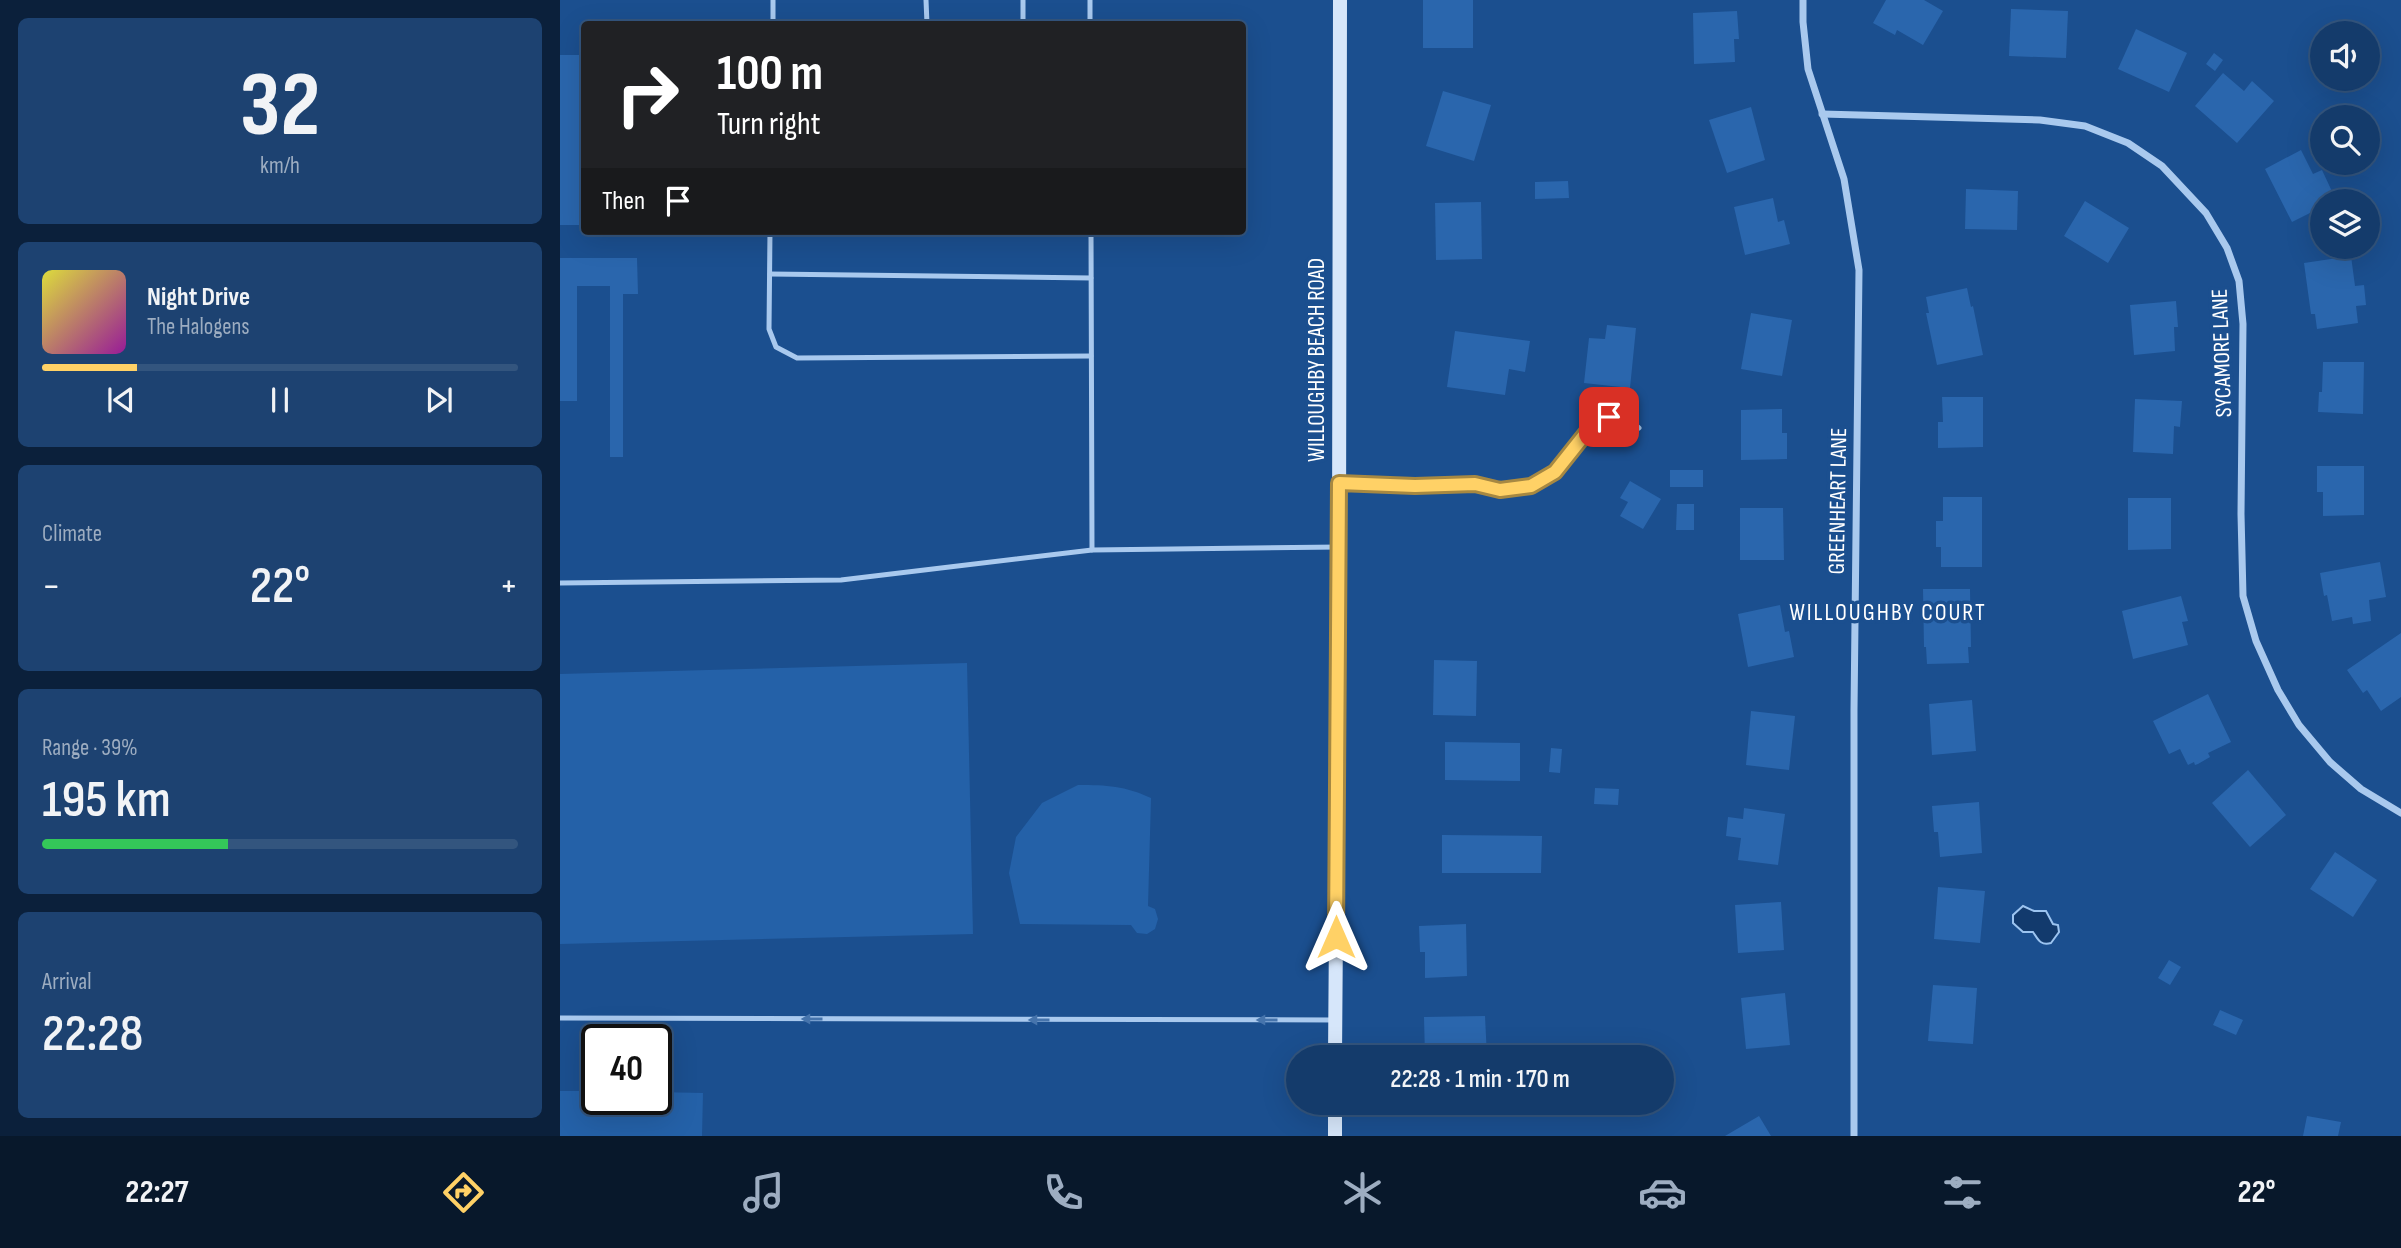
<!DOCTYPE html>
<html lang="en">
<head>
<meta charset="utf-8">
<style>
  body { margin:0; font-family:"Sofia Sans Condensed",sans-serif; background:#1d4271; color:#f1f3f6; height:100vh; display:flex; flex-direction:column; font-size:26px; white-space:nowrap }
  * { box-sizing:border-box; margin:0 }
  p { font-size:23px; color:#9dadc1 }
  .icon { flex:none; width:38px; height:38px; fill:none; stroke:currentColor; stroke-width:2; stroke-linecap:round; stroke-linejoin:round }
  .map { position:relative; flex:1; overflow:hidden }
  .panel { display:flex; flex-direction:column; gap:18px; padding:18px; background:#0b203b; width:560px }
  .panel>* { flex:none }
  .hud { position:absolute; left:21px; top:21px; width:665px; height:214px; border-radius:7px; box-shadow:0 7px 28px #0002,0 0 0 2px #33557e; background:#202124; color:#fff; overflow:hidden }
  .controls { position:absolute; left:1750px; top:21px; display:grid; gap:14px }
  .controls a { display:grid; place-items:center; width:70px; height:70px; border-radius:50%; background:#143b6b; box-shadow:0 7px 28px #0002,0 0 0 2px #33557e; font-size:35px }
  .speed { position:absolute; left:21px; top:1024px; display:flex; gap:14px; font-size:35px; font-weight:700; text-align:center }
  .speed>* { display:grid; place-content:center; width:91px; height:91px; border-radius:50%; background:#143b6b; box-shadow:0 7px 28px #0002,0 0 0 2px #33557e; line-height:1 }
  .speed .limit { border:4px solid #111; border-radius:10px; background:#fff; color:#111 }
  .pin { position:absolute; display:grid; place-items:center; width:60px; height:60px; color:#fff; margin:-30px; border-radius:14px; box-shadow:0 4px 10px #0006 }
  .me { position:absolute; width:77px; margin:-38px; rotate:0deg; stroke-linejoin:round; filter:drop-shadow(0 0 5px #0008) }
  .turn { display:flex; align-items:center; gap:24px; height:147px; padding:0 21px; font-size:32px }
  .turn .icon { width:91px; height:91px; stroke-width:2.5 }
  .turn b { display:block; font-size:49px; line-height:60px }
  .then { display:flex; align-items:center; height:66px; padding:0 21px; background:#0003; gap:14px; font-size:26px }
  .big { font-size:52px; font-weight:600; line-height:1.1 }
  .panel .widget { flex:1; display:flex; flex-direction:column; justify-content:center; gap:10px; min-width:0; padding:0 24px; border-radius:10px; background:#1d4271 }
  .panel .dial { align-items:center; gap:0 }
  .dial b { font-size:91px; line-height:1 }
  .song { display:flex; align-items:center; gap:21px }
  .cover { width:84px; height:84px; border-radius:10px; background:linear-gradient(135deg,hsl(60 70% 55%),hsl(300 70% 35%)) }
  .played { height:7px; border-radius:4px; background:linear-gradient(90deg,#ffd166 20%,#33557e 20%) }
  .keys { display:flex; justify-content:space-around; direction:ltr }
  .heat { display:flex; justify-content:space-between; align-items:center; font-size:38px; direction:ltr }
  .charge { height:10px; border-radius:5px; background:linear-gradient(90deg,#34c759 39%,#33557e 0) }
  .trip { position:absolute; left:726px; top:1045px; width:388px; height:70px; border-radius:35px; background:#143b6b; box-shadow:0 7px 28px #0002,0 0 0 2px #33557e; font-weight:600; line-height:70px; text-align:center }
  .menu { display:flex; height:112px; justify-content:space-around; align-items:center; background:#08182b; color:#9dadc1 }
  .menu .icon { width:49px; height:49px }
  .menu .on { color:#ffd166 }
  .menu b { font-size:32px; color:#f1f3f6 }
  main { display:flex; flex:1; min-height:0 }
  .map>svg:first-child { display:block }
  .green { fill:#2461a8 }
  .water { fill:#123a6d; stroke:#9cc4f0; stroke-width:2 }
  .building { fill:#2a66ad }
  .lines { fill:none; stroke-linecap:round; stroke-linejoin:round }
  .lane { stroke:#a9c9ee; stroke-width:5 }
  .street { stroke:#a9c9ee; stroke-width:7 }
  .secondary { stroke:#d6e6fa; stroke-width:14 }
  .oneway { fill:#4674ac }
  .route-casing { stroke:#a68842; stroke-width:18 }
  .route { stroke:#ffd166; stroke-width:12 }
  .labels { text-anchor:middle; stroke-width:7; stroke-linejoin:round; paint-order:stroke }
  .street-label { font-size:23px; fill:#fff; stroke:#1b4f8f }
  .neighbourhood-label { font-size:24px; letter-spacing:2px; fill:#fff; stroke:#1b4f8f }
</style>
</head>
<body>
<main>
<section class="panel">
<div class="widget dial"><b>32</b><p>km/h</p></div>
<div class="widget">
<div class="song"><i class="cover"></i><div><b>Night Drive</b><p>The Halogens</p></div></div>
<div class="played"></div>
<div class="keys"><svg class="icon" aria-label="previous" viewBox="0 0 24 24"><path d="M18 5L8 12l10 7zM5 5v14"/></svg><svg class="icon" aria-label="pause" viewBox="0 0 24 24"><path d="M8 5v14M16 5v14"/></svg><svg class="icon" aria-label="next" viewBox="0 0 24 24"><path d="M6 5l10 7-10 7zM19 5v14"/></svg></div>
</div>
<div class="widget"><p>Climate</p>
<div class="heat"><a>−</a><b class="big">22°</b><a>+</a></div>
</div>
<div class="widget"><p>Range · 39%</p><b class="big">195 km</b><div class="charge"></div></div>
<div class="widget"><p>Arrival</p><b class="big">22:28</b></div>
</section>
<div class="map">
<svg width="1841" height="1136" viewBox="0 0 1841 1136">
  <rect width="100%" height="100%" fill="#1b4f8f"/>
  <g class="green">
    <polygon points="407,663 413,934 0,944 0,674"/>
    <path d="M518,785C547,785 565,786 591,798L588,906L595,909L598,919L595,929L587,934L577,933L571,925L460,924L449,873L456,837L482,803Z"/>
    <polygon points="0,1091 37,1091 37,1099 96,1099 96,1092 143,1093 142,1136 0,1136"/>
  </g>
  <path class="water" d="M1463,906L1474,911H1486L1493,924L1498,925L1499,932L1491,943C1480,946 1478,939 1473,932H1463L1453,923V915Z"/>
  <g class="building">
    <rect x="863" y="0" width="50" height="48"/>
    <polygon points="1326,0 1364,0 1383,11 1363,45 1337,30 1335,35 1313,23"/>
    <polygon points="1451,9 1508,11 1506,58 1449,56"/>
    <polygon points="1177,11 1179,39 1174,39 1175,62 1134,64 1133,13"/>
    <polygon points="1576,29 1627,53 1609,92 1558,69"/>
    <polygon points="1654,53 1663,60 1655,71 1646,64"/>
    <rect x="0" y="55" width="24" height="170"/>
    <polygon points="1663,73 1684,91 1692,81 1714,101 1677,143 1635,106"/>
    <polygon points="883,91 931,105 914,161 866,146"/>
    <polygon points="1191,107 1205,160 1167,173 1149,120"/>
    <polygon points="1741,150 1753,174 1762,170 1776,200 1762,201 1762,207 1732,222 1705,169"/>
    <polygon points="1008,181 1009,198 975,199 975,182"/>
    <polygon points="1406,189 1458,191 1457,230 1405,229"/>
    <polygon points="1213,198 1218,222 1224,220 1230,244 1185,255 1174,207"/>
    <polygon points="1525,201 1569,228 1548,263 1504,236"/>
    <polygon points="921,202 922,259 876,260 875,203"/>
    <polygon points="1791,256 1795,286 1804,285 1806,305 1796,306 1798,323 1757,329 1755,314 1751,314 1744,263"/>
    <polygon points="0,258 77,258 78,294 63,294 63,457 50,457 50,286 17,286 17,401 0,401"/>
    <polygon points="1407,288 1411,307 1413,306 1423,355 1377,365 1366,313 1369,313 1366,297"/>
    <polygon points="1616,301 1618,327 1614,327 1615,351 1574,355 1570,305"/>
    <polygon points="1191,313 1232,320 1222,376 1181,369"/>
    <polygon points="1047,325 1076,328 1070,388 1024,383 1029,338 1045,339"/>
    <polygon points="895,331 970,341 965,372 949,369 945,395 887,387"/>
    <polygon points="1763,362 1804,362 1803,414 1758,412 1759,392 1762,392"/>
    <polygon points="1382,397 1423,397 1423,447 1378,448 1378,422 1383,422"/>
    <polygon points="1575,399 1622,401 1620,427 1614,426 1613,454 1573,452"/>
    <polygon points="1222,409 1222,433 1227,433 1227,459 1181,460 1181,410"/>
    <polygon points="1757,466 1804,466 1804,515 1763,516 1763,492 1757,492"/>
    <rect x="1110" y="470" width="33" height="17"/>
    <polygon points="1070,481 1101,499 1083,529 1060,516 1068,502 1060,498"/>
    <polygon points="1383,497 1422,497 1422,567 1381,567 1381,547 1376,547 1376,521 1383,521"/>
    <polygon points="1568,498 1611,498 1611,549 1568,550"/>
    <polygon points="1117,504 1134,504 1134,530 1116,530"/>
    <polygon points="1180,508 1223,508 1224,560 1180,560"/>
    <polygon points="1820,562 1826,597 1809,600 1811,621 1793,624 1792,617 1772,621 1767,595 1764,596 1760,573"/>
    <polygon points="1363,589 1410,589 1411,647 1408,647 1409,663 1367,664 1366,647 1364,647"/>
    <polygon points="1621,596 1628,621 1622,622 1628,645 1573,659 1562,611"/>
    <polygon points="1220,605 1225,632 1229,631 1234,657 1188,667 1178,614"/>
    <polygon points="1841,633 1841,697 1821,711 1807,690 1803,693 1787,670"/>
    <polygon points="874,660 917,661 916,716 873,715"/>
    <polygon points="1648,694 1671,742 1648,753 1650,757 1638,764 1635,765 1634,762 1628,765 1620,749 1609,754 1593,721"/>
    <polygon points="1412,700 1416,751 1372,755 1369,704"/>
    <polygon points="1191,711 1235,716 1229,770 1186,765"/>
    <polygon points="885,742 960,743 960,781 885,780"/>
    <polygon points="991,748 1002,749 1000,773 989,772"/>
    <polygon points="1688,770 1726,815 1690,847 1652,803"/>
    <polygon points="1035,788 1059,789 1058,805 1034,804"/>
    <polygon points="1419,802 1422,853 1380,857 1378,832 1374,832 1372,806"/>
    <polygon points="1184,808 1225,814 1218,865 1178,860 1181,838 1166,836 1168,817 1183,819"/>
    <polygon points="882,835 982,836 981,873 882,873"/>
    <polygon points="1775,852 1817,880 1793,917 1750,889"/>
    <polygon points="1378,887 1425,891 1420,943 1374,939"/>
    <polygon points="1221,902 1224,950 1178,953 1175,905"/>
    <polygon points="906,924 907,976 865,978 865,952 860,952 859,926"/>
    <polygon points="1609,960 1621,967 1610,985 1598,978"/>
    <polygon points="1373,985 1417,988 1413,1044 1368,1041"/>
    <polygon points="1225,993 1230,1045 1186,1049 1181,998"/>
    <polygon points="1660,1010 1683,1020 1676,1035 1653,1025"/>
    <polygon points="925,1016 927,1057 865,1057 864,1017"/>
    <polygon points="1199,1116 1211,1136 1165,1136"/>
    <polygon points="1747,1116 1781,1122 1778,1136 1743,1136"/>
  </g>
  <g class="lines">
    <g class="lane">
      <polyline points="366,0 367,24"/>
      <polyline points="530,0 530,24"/>
      <polyline points="213,24 213,0"/>
      <polyline points="463,24 463,0"/>
      <polyline points="210,231 209,329 216,347 237,358 531,356"/>
      <polyline points="531,231 532,550"/>
      <polyline points="210,274 531,278"/>
      <polyline points="782,483 855,486 915,484 940,490 971,487 994,472 1025,433 1049,417 1068,419 1079,428"/>
      <polyline points="0,583 281,580 532,550 779,547"/>
      <polyline points="0,1018 775,1020"/>
    </g>
    <g class="street">
      <polyline points="1243,0 1243,22 1248,69 1284,179 1299,270 1294,710 1294,1136"/>
      <polyline points="1262,114 1480,120 1525,126 1568,143 1602,166 1646,213 1667,248 1679,281 1683,324 1681,514 1683,596 1696,641 1718,690 1739,725 1770,762 1801,789 1841,813"/>
    </g>
    <g class="secondary">
      <polyline points="775,1057 779,547 780,0"/>
      <polyline points="775,1136 775,1102"/>
    </g>
  </g>
  <defs><path id="oneway-solid" d="M-6-.8H1V-3.2L6.5 0L1 3.2V.8H-6Z" transform="scale(1.75)"/></defs>
  <g class="oneway">
    <use href="#oneway-solid" transform="translate(252 1019) rotate(-180)"/>
    <use href="#oneway-solid" transform="translate(479 1020) rotate(-180)"/>
    <use href="#oneway-solid" transform="translate(707 1020) rotate(-180)"/>
  </g>
  <g class="lines">
    <defs>
      <polyline id="route" points="776,937 779,483 855,486 915,484 940,490 971,486 995,472 1026,433 1049,417"/>
    </defs>
    <use href="#route" class="route-casing"/>
    <use href="#route" class="route"/>
  </g>
  <g class="labels">
    <g class="street-label">
      <text transform="translate(1661 353) rotate(-92)" y="8">SYCAMORE LANE</text>
      <text transform="translate(756 360) rotate(-90)" y="8">WILLOUGHBY BEACH ROAD</text>
      <text transform="translate(1277 501) rotate(-89)" y="8">GREENHEART LANE</text>
    </g>
    <g class="neighbourhood-label">
      <text x="1328" y="620">WILLOUGHBY COURT</text>
    </g>
  </g>
</svg>
<div class="controls">
<a><svg class="icon" aria-label="sound" viewBox="0 0 24 24"><path d="M4 9h4l5-4v14l-5-4H4zM17 9q2 3 0 6"/></svg></a>
<a><svg class="icon" aria-label="search" viewBox="0 0 24 24"><circle cx="10" cy="10" r="6"/><path d="M15 15l6 6"/></svg></a>
<a><svg class="icon" aria-label="layers" viewBox="0 0 24 24"><path d="M12 4l9 5-9 5-9-5zM3 14l9 5 9-5"/></svg></a>
</div>
<div class="speed"><div class="limit">40</div></div>
<div class="pin" style="left:1049px;top:417px;background:#d93025"><svg class="icon" aria-label="arrive" viewBox="0 0 24 24"><path d="M6 21V4h12l-3 4 3 4H6"/></svg></div>
<svg class="me" style="left:776px;top:937px" viewBox="-20 -20 40 40"><path d="M0-17L14 15 0 8-14 15z" fill="#ffd166" stroke="#fff" stroke-width="4"/></svg>
<div class="trip">22:28 · 1 min · 170 m</div>
<div class="hud">
<div class="turn"><svg class="icon" aria-label="right" viewBox="0 0 24 24"><path d="M7 20v-9h11M14 6l5 5-5 5"/></svg><div><b>100 m</b>Turn right</div></div>
<div class="then">Then<svg class="icon" aria-label="arrive" viewBox="0 0 24 24"><path d="M6 21V4h12l-3 4 3 4H6"/></svg></div>
</div>
</div>
</main>
<nav class="menu">
<b>22:27</b>
<svg class="icon on" aria-label="directions" viewBox="0 0 24 24"><path d="M12 3l9 9-9 9-9-9zM9 14v-3h6M13 9l2 2-2 2"/></svg>
<svg class="icon" aria-label="music" viewBox="0 0 24 24"><path d="M9 18V5l10-2v13"/><circle cx="6" cy="18" r="3"/><circle cx="16" cy="16" r="3"/></svg>
<svg class="icon" aria-label="phone" viewBox="0 0 24 24"><path d="M5 4h4l2 5-3 2q2 4 5 5l2-3 5 2v4C11 20 4 13 5 4z"/></svg>
<svg class="icon" aria-label="climate" viewBox="0 0 24 24"><path d="M12 3v18M4 7l16 10M4 17L20 7"/></svg>
<svg class="icon" aria-label="car" viewBox="0 0 24 24"><path d="M5 17H2v-5l4-1 3-4h7l3 4 3 1v5h-3M9 17h6M6 11h13"/><circle cx="7" cy="17" r="2"/><circle cx="17" cy="17" r="2"/></svg>
<svg class="icon" aria-label="filters" viewBox="0 0 24 24"><path d="M4 7h16M4 17h16"/><circle cx="9" cy="7" r="2"/><circle cx="15" cy="17" r="2"/></svg>
<b>22°</b>
</nav>
</body>
</html>
